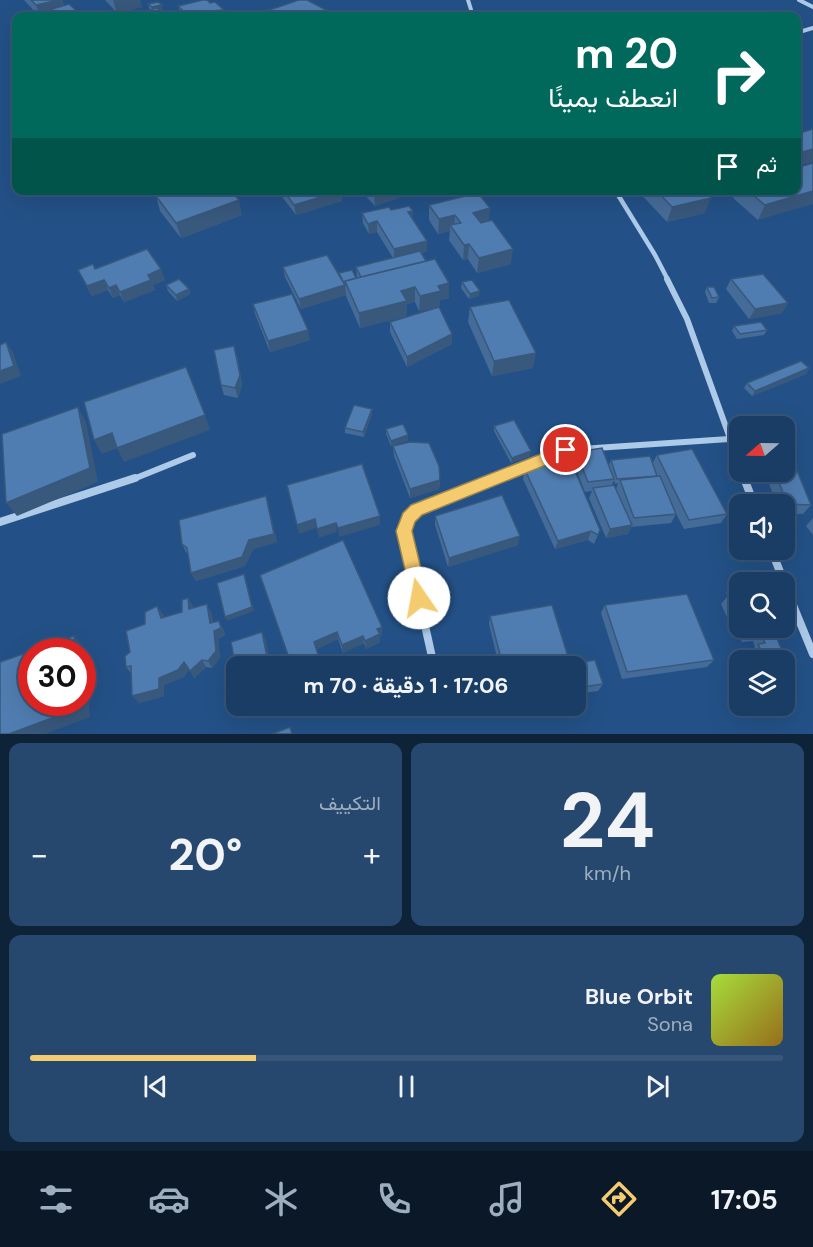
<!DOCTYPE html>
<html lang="ar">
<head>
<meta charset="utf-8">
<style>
  body { margin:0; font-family:"DM Sans",Vazirmatn,sans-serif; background:#27486e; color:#f1f3f6; direction:rtl; height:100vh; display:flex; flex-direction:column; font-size:22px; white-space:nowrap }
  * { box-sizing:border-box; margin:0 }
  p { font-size:20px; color:#9faebf }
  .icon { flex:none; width:33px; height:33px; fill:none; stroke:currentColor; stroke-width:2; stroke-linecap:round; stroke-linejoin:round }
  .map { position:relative; height:734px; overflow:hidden; direction:ltr }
  .drawer { display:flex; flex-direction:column; gap:9px; padding:9px; background:#0e2238; flex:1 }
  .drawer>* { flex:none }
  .hud { position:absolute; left:12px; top:12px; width:789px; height:183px; border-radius:12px; box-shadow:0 6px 24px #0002,0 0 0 2px #385679; direction:rtl; background:#00695c; color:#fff; overflow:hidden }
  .needle { width:39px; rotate:250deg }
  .controls { position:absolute; left:729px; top:416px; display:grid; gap:12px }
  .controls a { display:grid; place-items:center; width:66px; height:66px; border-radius:12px; background:#1a3d65; box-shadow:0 6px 24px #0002,0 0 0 2px #385679; font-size:30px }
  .speed { position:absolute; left:18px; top:638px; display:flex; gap:12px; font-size:30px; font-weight:700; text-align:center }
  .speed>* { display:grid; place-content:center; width:78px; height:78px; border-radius:50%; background:#1a3d65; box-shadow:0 6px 24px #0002,0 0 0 2px #385679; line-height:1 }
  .speed .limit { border:9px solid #d22; background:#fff; color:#111 }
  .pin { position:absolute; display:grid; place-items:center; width:51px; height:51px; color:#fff; margin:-26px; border:3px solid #fff; border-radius:50%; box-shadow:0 2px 6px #0007 }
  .me { position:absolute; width:66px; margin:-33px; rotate:348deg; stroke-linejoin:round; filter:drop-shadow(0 0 4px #0008) }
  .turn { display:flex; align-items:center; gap:21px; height:126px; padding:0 24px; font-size:27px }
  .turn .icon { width:78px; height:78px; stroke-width:2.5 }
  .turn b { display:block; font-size:42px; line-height:51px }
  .then { display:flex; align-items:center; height:57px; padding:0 24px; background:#0003; gap:12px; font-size:22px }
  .big { font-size:45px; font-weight:700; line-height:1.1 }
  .drawer .widget { flex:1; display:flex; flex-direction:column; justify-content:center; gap:9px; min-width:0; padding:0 21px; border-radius:12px; background:#27486e }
  .drawer .dial { align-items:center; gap:0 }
  .dial b { font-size:78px; line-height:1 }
  .song { display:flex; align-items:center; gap:18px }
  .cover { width:72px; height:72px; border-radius:9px; background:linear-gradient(135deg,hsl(80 70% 55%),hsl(40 70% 35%)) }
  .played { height:6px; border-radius:3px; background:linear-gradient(90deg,#f5cb70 30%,#385679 30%) }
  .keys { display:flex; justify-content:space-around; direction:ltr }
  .heat { display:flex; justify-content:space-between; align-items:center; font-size:33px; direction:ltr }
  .drawer .tiles { flex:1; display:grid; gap:9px; grid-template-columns:1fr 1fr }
  .widget:last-child { grid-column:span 2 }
  .trip { position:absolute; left:226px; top:656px; width:360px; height:60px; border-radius:12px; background:#1a3d65; box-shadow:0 6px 24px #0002,0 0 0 2px #385679; font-weight:700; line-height:60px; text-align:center; direction:rtl }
  .menu { display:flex; height:96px; justify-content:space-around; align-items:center; background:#0a1828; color:#9faebf }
  .menu .icon { width:42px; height:42px }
  .menu .on { color:#f5cb70 }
  .menu b { font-size:27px; color:#f1f3f6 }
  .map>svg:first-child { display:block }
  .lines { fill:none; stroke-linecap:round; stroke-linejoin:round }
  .minor-far3 { stroke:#adcae9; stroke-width:4 }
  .minor-far2 { stroke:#adcae9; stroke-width:4.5 }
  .minor-far1 { stroke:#adcae9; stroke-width:6 }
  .minor { stroke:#adcae9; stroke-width:8 }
  .wall { fill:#456c98; fill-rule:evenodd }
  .shaded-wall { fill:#38587c }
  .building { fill:#507db1; stroke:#38587c; stroke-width:1.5 }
  .route { fill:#f5cb70; stroke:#9f8449; stroke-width:1.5 }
</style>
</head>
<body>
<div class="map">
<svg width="813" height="734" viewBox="0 0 813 734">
  <rect width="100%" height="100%" fill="#235187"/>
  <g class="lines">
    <g class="minor-far3">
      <polyline points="468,0 473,16"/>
      <polyline points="799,0 813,7"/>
      <polyline points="796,33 813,28"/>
    </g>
    <polyline class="minor-far2" points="615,190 655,255 668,280"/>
    <g class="minor-far1">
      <polyline points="667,279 687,319 740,466"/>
      <polyline points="741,471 745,480"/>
      <polyline points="131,480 193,455"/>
      <polyline points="491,480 566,450 729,439"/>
    </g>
    <g class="minor">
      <polyline points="744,478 754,504"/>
      <polyline points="0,522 135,478"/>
      <polyline points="771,549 784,582"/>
      <polyline points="784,583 813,654"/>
      <polyline points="434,666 404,531 408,518 416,510 495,478"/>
    </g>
  </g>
  <g class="wall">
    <polygon points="24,0 62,0 64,5 82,16 36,13"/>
    <polygon points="105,0 140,0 142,7 117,13"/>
    <polygon points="210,3 224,10 225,16 182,16 180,14 178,6"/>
    <polygon points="148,4 163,9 160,10 167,16 153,16 151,14"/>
    <polygon points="282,190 340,190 342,201 296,215 283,198"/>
    <polygon points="360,190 401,190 401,197 375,206"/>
    <polygon points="637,190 703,190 705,213 667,222"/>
    <polygon points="736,190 796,190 758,220 733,198"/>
    <polygon points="156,196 242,215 181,238 160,211"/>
    <polygon points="429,205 490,208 488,221 511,264 477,273 468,259 463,260 449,240 450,231 438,234 429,220"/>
    <polygon points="391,210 413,219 427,241 427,251 421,253 449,298 440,300 440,306 419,311 415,302 407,304 407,316 360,328 346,296 345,290 346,295 301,309 285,277 283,267 357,278 356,267 393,258 377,232 369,234 363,223 362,213"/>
    <polygon points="95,269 165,280 153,285 155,290 124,302 120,295 113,298 108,290 92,296 78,270"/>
    <polygon points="731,279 788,303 782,313 749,319 726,289"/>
    <polygon points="462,282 479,296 469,299 461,288"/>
    <polygon points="166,285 189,289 190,294 177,301 168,291"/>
    <polygon points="707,287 719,297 716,303 709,303 705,292"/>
    <polygon points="253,304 310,340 270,352 255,314"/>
    <polygon points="470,307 533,368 492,376 468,322"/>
    <polygon points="390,322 452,344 407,367 390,332"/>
    <polygon points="734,326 767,330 764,335 737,339 732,331"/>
    <polygon points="237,356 242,385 238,398 224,395 221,385"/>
    <polygon points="809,368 806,374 752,396 744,388 747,383"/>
    <polygon points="372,409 372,414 364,437 345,433 345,428"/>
    <polygon points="494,426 530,456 511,463 494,431"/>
    <polygon points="386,429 408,440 391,446 386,434"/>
    <polygon points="393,446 440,480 439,489 410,498 394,456"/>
    <path d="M576,452L609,465L611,460L652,464L657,455L727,514L721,523L684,529L673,508L676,514L671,523L631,527L628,534L606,538L589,498L592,491L585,492L573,461ZM614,480L615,484L618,483L616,489L612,485Z"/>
    <polygon points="525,470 600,530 594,544 588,540 555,549 523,479"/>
    <polygon points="764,471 784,471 811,505 803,514 784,514 784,504 777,504"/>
    <polygon points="266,496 277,542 253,549 245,566 196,581 191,573 188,554 186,552 182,544"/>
    <polygon points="435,516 518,545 448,567 435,525"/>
    <polygon points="813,518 813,535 806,526"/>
    <polygon points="260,575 382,635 380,636 380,642 366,649 364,643 343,653 338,639 316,649 321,664 318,666 298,666 297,663 291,662"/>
    <polygon points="733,584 740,584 740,627 778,627 776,636 786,660 784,662 784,660 754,660 751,651 755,647 753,641 742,642 734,624 730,624 721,604 728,596 726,593"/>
    <polygon points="552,605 570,663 570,664 595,660 603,684 598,691 576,694 576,666 499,666 489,624 490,616"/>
    <polygon points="605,605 714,660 707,667 622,679 601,613"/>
    <polygon points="193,606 193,608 211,612 213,622 219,621 223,629 225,635 218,639 220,658 212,668 206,667 194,678 189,669 184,677 164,685 164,696 139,703 131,673 126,667 130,652 145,624 163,614 164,617 182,612"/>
  </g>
  <g class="shaded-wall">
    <polygon points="59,0 62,0 66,12 56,13 52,9 54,15 40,16 36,5"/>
    <polygon points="113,0 140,0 142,7 117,13"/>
    <polygon points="162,5 163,9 153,12 152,7"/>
    <polygon points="211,11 212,16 188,16"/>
    <polygon points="332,13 332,16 323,16"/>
    <polygon points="813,149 813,162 796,166 796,154"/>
    <polygon points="376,190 401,190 401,197 375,206 374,191"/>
    <polygon points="341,191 342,201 296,215 294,205"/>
    <polygon points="813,191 813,204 758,220 765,205"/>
    <polygon points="711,198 705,213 667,222 672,207"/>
    <polygon points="239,200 242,215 181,238 176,223"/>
    <polygon points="490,208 488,223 472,227 473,213"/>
    <polygon points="413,211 413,221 408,212"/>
    <polygon points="455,215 454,230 450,225 450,231 438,234 439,219"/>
    <polygon points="377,221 377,232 369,234 368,224"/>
    <polygon points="427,241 427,251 394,260 394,249"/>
    <polygon points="469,244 468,259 463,260 464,245"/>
    <polygon points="513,249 511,264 477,273 479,258"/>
    <polygon points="161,269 165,280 153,285 155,290 124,302 120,292 148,275"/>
    <polygon points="104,280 108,290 92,296 87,286"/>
    <polygon points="449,283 449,298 440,300 440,306 419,311 420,296 438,286"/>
    <polygon points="116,285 120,295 113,298 109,288"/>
    <polygon points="345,285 346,295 301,309 299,299"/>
    <polygon points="415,287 415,302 407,304 407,316 360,328 359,313 401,291"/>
    <polygon points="189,289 190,294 177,301 176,295"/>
    <polygon points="480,291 479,296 469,299 470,294"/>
    <polygon points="788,303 782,313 749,319 755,309"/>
    <polygon points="308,330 310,340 270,352 268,341"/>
    <polygon points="452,334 452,344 407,367 407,357"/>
    <polygon points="6,342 13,352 21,376 0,384 0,371"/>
    <polygon points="234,346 242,385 238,398 235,388"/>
    <polygon points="536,353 533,368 492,376 494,361"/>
    <polygon points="809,368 806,374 752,396 755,391"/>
    <polygon points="78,407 86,422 98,482 17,516 6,503"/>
    <polygon points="372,409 372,414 364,437 363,432"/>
    <polygon points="205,415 210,430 124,462 117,448"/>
    <polygon points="112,433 120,447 102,454 94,440"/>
    <polygon points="408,435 408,440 391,446 391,441"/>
    <polygon points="531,451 530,456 511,463 512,458"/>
    <polygon points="440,480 439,489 410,498 410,489"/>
    <polygon points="266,496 277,542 253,549 245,566 196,581 191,573"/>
    <polygon points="380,516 380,525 339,537 338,528"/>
    <polygon points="315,519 316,528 299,534 297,525"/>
    <polygon points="336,523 337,532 319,538 317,529"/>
    <polygon points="632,525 628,534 606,538 610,529"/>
    <polygon points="591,531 588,540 555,549 558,541"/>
    <polygon points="520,536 518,545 448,567 449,558"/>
    <polygon points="244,574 254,611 227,621 225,617"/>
    <polygon points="188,598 193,606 194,617 189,609"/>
    <polygon points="207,604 211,612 214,630 210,623"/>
    <polygon points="157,606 163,614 167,626 161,618"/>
    <polygon points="219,621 223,629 225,635 218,639 220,658 212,668 208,661 214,631"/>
    <polygon points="382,627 382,635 380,636 380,642 366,649 365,641 377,629"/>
    <polygon points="262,632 266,640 271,666 269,666"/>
    <polygon points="337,632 338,639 316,650 314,642"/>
    <polygon points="74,636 84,647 90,717 45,734 9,734 79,702 82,702 82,651 75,651"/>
    <polygon points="363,636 364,643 343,653 342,645"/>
    <polygon points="319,657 321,664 318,666 300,666"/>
    <polygon points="202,660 206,667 194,678 190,671"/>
    <polygon points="184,662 189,669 184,677 164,685 164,696 139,703 132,696"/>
    <polygon points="243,705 258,705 245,709"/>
  </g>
  <g class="building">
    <polygon points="31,0 59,0 36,5"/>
    <polygon points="203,0 207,0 210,3 215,2 224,10 211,11 188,16 178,6"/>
    <polygon points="299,0 307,0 332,13 323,16 266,16 260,13"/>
    <polygon points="158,2 162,5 152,7 148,4"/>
    <polygon points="69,4 82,16 27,16 41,12 45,16 56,13 52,9"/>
    <polygon points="156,8 160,10 167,16 157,16 150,10"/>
    <polygon points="813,129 813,149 796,154 796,134"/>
    <polygon points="813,163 813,191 765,205 747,190 796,190 796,168"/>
    <polygon points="171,190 230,190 239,200 176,223 156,196"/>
    <polygon points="283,190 340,190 341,191 294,205"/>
    <polygon points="656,190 703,190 711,198 672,207"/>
    <polygon points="478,193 490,208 473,213 481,223 492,220 513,249 479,258 469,244 464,245 450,225 461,223 455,215 439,219 429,205"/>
    <polygon points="409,206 413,211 408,212 427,241 394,249 377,221 368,224 362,213 389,207 391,210"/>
    <polygon points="147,249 161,269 148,275 151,280 120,292 116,285 109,288 104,280 87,286 78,270 93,264 95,269"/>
    <polygon points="420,251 426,261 361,277 356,267"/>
    <polygon points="327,255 345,285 299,299 283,267"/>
    <polygon points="435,259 449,283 438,286 441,291 420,296 415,287 401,291 407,301 359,313 345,281"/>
    <polygon points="352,270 356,278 345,281 345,285 339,273"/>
    <polygon points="763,274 788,303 755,309 731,279"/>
    <polygon points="179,279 189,289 176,295 166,285"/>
    <polygon points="472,280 480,291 470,294 462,282"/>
    <polygon points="707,287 714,287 719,297 712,298"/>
    <polygon points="292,294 308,330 268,341 253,304"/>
    <polygon points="509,300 536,353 494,361 470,307"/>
    <polygon points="439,307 452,334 407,357 390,322"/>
    <polygon points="761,322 767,330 740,334 734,326"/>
    <polygon points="6,342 14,366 0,371 0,345"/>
    <polygon points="234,346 240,375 235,388 221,385 214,350"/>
    <polygon points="801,361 809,368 755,391 747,383"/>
    <polygon points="186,367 205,415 117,448 112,433 94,440 84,402"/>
    <polygon points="354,405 372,409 363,432 345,428"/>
    <polygon points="78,407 90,468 6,503 2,434"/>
    <polygon points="514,420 531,451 512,458 494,426"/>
    <polygon points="403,424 408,435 391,441 386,429"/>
    <polygon points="410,442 429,443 439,466 440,480 410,489 393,446"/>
    <polygon points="602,448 614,479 588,482 576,452"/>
    <polygon points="784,448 788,448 811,505 787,504 775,471 784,471"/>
    <polygon points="692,449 727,514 689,520 657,455"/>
    <polygon points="650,456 657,476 617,479 611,460"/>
    <polygon points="570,459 600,530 598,535 591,531 558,541 525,470"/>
    <polygon points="362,464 380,516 338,528 336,523 317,529 315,519 297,525 287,485"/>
    <polygon points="660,476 676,514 634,518 620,480"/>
    <polygon points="614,485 632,525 610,529 593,488"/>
    <polygon points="502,495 520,536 449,558 435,516"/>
    <polygon points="266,496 274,534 249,540 242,557 191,573 187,548 182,544 179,520"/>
    <polygon points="343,540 382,627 377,629 380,634 365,641 363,636 342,645 337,632 314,642 319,657 300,666 298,666 294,656 288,655 260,575"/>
    <polygon points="244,574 252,607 225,617 217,583"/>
    <polygon points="733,584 740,584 740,616 737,616 728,596 737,595"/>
    <polygon points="687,594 714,660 627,672 605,605"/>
    <polygon points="188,598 189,609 207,604 210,623 219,621 221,628 214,631 216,651 208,661 202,660 190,671 184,662 178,670 159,678 159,689 132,696 131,666 126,667 125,656 130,652 126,631 145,624 145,612 157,606 161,618 182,612 182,600"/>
    <polygon points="552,605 570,663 561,666 595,660 603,684 576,688 576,666 503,666 490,616"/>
    <polygon points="746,627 778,627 780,632 775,634 786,660 765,660 758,644 765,643 761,633 749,634"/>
    <polygon points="262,632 269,666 237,666 237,675 231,642"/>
    <polygon points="74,636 75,651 32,651 32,702 79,702 79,708 9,734 0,734 0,662"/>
    <polygon points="290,727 292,734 272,734"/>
  </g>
  <polygon class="route" points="566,444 571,446 573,450 571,455 422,515 415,522 412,531 428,598 425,604 419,607 413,604 396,531 403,513 411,505"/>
</svg>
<div class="controls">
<a><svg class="needle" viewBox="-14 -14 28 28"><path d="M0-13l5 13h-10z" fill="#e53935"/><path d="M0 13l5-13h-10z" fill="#9faebf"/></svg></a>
<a><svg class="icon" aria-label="sound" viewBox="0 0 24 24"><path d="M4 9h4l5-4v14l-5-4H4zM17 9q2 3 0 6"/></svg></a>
<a><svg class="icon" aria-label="search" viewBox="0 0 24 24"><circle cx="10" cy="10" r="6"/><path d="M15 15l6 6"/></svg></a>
<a><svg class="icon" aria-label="layers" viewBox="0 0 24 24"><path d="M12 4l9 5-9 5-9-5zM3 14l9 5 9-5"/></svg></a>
</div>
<div class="speed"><div class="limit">30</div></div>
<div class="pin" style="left:566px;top:450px;background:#d93025"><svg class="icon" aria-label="arrive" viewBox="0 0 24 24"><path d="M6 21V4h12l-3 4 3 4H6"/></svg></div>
<svg class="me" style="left:419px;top:598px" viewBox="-20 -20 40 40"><circle r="19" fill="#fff"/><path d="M0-13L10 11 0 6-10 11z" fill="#f5cb70"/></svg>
<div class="trip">17:06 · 1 دقيقة · 70 m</div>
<div class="hud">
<div class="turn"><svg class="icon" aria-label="right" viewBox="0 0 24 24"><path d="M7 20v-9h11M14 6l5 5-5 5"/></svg><div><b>20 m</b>انعطف يمينًا</div></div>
<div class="then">ثم<svg class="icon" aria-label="arrive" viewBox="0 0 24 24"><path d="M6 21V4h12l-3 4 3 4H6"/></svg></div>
</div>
</div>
<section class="drawer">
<div class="tiles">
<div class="widget dial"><b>24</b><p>km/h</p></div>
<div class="widget"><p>التكييف</p>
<div class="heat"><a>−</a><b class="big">20°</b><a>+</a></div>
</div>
<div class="widget">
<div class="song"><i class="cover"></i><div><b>Blue Orbit</b><p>Sona</p></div></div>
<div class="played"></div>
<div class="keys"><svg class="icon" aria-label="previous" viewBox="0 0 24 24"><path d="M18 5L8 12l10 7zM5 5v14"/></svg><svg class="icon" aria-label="pause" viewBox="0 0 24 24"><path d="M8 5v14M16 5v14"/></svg><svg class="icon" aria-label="next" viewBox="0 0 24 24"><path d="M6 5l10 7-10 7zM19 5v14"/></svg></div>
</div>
</div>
</section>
<nav class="menu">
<b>17:05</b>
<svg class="icon on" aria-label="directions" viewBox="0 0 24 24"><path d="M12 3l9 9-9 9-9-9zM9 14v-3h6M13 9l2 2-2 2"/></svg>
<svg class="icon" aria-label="music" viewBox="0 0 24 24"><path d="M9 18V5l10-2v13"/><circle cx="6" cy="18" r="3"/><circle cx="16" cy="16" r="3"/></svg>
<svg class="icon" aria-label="phone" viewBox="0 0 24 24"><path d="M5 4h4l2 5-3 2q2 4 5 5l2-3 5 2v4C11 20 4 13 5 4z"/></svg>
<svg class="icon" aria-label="climate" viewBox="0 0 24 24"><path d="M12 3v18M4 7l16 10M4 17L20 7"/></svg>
<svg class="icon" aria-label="car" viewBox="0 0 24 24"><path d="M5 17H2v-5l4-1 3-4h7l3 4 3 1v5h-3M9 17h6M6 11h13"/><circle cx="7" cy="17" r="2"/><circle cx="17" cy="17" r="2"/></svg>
<svg class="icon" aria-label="filters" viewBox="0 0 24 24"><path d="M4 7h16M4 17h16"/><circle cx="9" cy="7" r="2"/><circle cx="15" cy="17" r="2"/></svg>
</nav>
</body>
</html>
